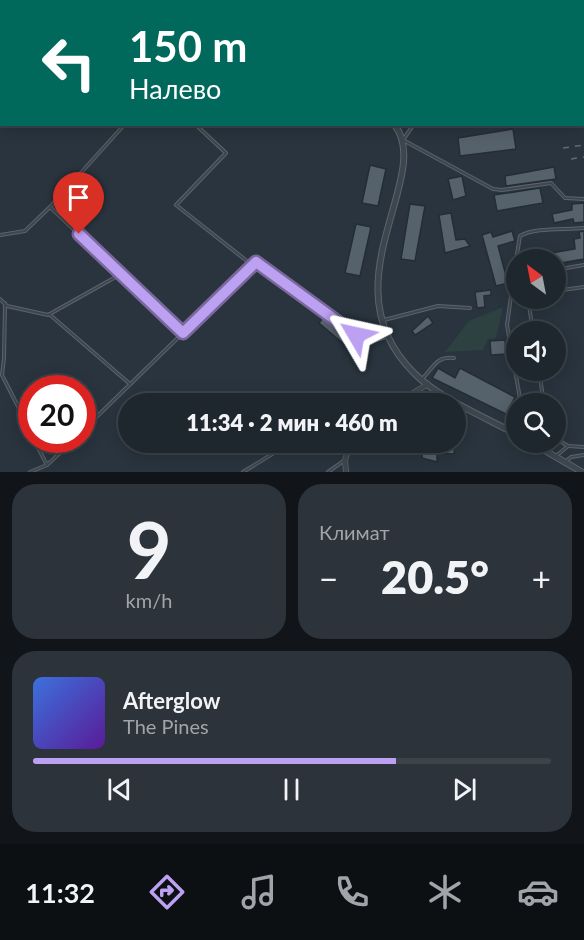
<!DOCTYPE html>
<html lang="ru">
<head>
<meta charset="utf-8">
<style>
  body { margin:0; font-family:Lato,sans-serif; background:#2c333a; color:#f1f3f6; height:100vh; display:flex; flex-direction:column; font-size:22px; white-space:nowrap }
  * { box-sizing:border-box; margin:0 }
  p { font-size:20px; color:#a1a5aa }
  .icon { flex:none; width:33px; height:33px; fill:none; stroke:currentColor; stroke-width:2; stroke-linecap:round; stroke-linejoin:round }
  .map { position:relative; height:472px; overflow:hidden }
  .details { display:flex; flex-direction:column; gap:12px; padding:12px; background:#111519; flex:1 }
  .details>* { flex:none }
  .top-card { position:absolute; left:0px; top:0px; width:585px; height:126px; box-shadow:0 3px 15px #0003,0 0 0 2px #3c444a; background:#00695c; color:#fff; overflow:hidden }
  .needle { width:39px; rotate:328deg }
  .controls { position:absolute; left:506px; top:249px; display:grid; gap:12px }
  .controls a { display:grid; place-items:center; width:60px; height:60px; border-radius:50%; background:#1f272e; box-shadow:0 3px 15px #0003,0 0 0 2px #3c444a; font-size:30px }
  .speed { position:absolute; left:18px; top:375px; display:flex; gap:12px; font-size:30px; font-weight:700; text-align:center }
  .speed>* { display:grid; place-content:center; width:78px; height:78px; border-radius:50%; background:#1f272e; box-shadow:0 3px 15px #0003,0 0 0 2px #3c444a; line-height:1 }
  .speed .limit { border:9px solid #d22; background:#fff; color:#111 }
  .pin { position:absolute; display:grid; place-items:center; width:51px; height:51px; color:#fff; margin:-62px -26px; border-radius:50% 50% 50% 0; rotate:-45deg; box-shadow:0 0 6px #0007 }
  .pin .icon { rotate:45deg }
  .me { position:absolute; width:66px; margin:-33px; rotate:306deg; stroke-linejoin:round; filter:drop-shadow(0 0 4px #0008) }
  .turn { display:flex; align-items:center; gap:21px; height:126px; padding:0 30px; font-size:27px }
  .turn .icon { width:78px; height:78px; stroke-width:2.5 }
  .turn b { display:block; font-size:42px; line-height:51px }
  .big { font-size:45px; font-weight:800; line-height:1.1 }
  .details .card { flex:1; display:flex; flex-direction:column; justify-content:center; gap:9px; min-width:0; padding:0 21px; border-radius:24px; background:#2c333a }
  .details .dial { align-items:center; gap:0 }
  .dial b { font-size:78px; line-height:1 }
  .song { display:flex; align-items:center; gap:18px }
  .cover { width:72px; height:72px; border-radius:9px; background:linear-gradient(135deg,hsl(220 70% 55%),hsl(270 70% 35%)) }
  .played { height:6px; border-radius:3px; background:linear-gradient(90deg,#bca0f2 70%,#3c444a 70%) }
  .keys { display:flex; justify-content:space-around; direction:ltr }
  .heat { display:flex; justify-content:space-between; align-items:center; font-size:33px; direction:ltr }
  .details .tiles { flex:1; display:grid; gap:12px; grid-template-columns:1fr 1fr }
  .card:last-child { grid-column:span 2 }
  .trip { position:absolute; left:118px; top:393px; width:348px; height:60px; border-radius:30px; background:#1f272e; box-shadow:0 3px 15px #0003,0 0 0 2px #3c444a; font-weight:800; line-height:60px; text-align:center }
  .tab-bar { display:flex; height:96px; justify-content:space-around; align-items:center; background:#0c1012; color:#a1a5aa }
  .tab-bar .icon { width:42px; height:42px }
  .tab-bar .current { color:#bca0f2 }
  .tab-bar b { font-size:27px; color:#f1f3f6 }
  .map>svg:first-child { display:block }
  .green { fill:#2c4140 }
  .building { fill:#55616b; stroke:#242d36; stroke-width:1.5 }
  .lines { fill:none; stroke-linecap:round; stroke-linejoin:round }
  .service-casing { stroke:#5b646c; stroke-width:4 }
  .minor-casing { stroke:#5b646c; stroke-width:6 }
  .tertiary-casing { stroke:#5b646c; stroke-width:7 }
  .path { stroke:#4b5d5e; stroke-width:1.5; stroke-dasharray:4.5 4.5; stroke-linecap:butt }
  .service { stroke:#3d464e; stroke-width:2 }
  .minor { stroke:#3d464e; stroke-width:4.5 }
  .tertiary { stroke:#3d464e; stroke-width:5 }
  .rail { stroke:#606b75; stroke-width:1.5; stroke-dasharray:6 6; stroke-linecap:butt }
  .route-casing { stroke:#7a689d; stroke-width:15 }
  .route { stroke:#bca0f2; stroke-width:10 }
</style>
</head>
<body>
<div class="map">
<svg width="584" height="472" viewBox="0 0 584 472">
  <rect width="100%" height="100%" fill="#29343e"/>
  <polygon class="green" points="503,307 496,338 488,339 483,350 445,352 469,321"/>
  <g class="building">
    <polygon points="513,129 516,149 460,156 458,138"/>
    <polygon points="370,165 386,169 378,206 362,203"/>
    <polygon points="554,167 556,179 506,186 505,176"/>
    <polygon points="462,176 466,196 453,200 448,179"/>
    <polygon points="540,188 543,203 497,211 494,195"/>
    <polygon points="584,203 584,222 574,223 573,219 554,223 552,214 572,210 572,204"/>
    <polygon points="410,204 425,206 415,261 401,259"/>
    <polygon points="451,213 456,240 465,239 470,246 445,253 439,215"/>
    <polygon points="356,224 371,227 360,276 345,273"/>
    <polygon points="512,231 515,241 498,246 508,283 496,286 482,235 491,232 493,237"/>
    <polygon points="584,231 584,259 555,264 555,260 528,260 528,257 575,249 574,239 580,238 579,232"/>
    <polygon points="491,290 491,295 484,296 485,307 477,308 475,292"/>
    <polygon points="324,316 352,336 345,345 319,323"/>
    <polygon points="428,316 433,323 415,335 412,331"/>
    <polygon points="505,340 506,354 491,355 490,341"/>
    <polygon points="438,368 455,378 460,368 515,397 506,414 432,378"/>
    <polygon points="430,442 455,442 454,454 437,453 437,462 422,458 423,445 430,445"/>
  </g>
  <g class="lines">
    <defs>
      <g id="service">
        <polyline points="110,2 112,0"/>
        <polyline points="406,2 408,0"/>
        <polyline points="505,2 506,0"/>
        <polyline points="0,110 2,109"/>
        <polyline points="125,124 50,207 183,333"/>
        <polyline points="195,124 226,153 176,205 252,265"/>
        <polyline points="414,124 403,140 493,189 502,190 551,183 565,198 584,199"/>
        <polyline points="0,235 25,231 50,207"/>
        <polyline points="516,260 507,325 521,404"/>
        <path d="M516,260L520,236C534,227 566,230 584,228"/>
        <polyline points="555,270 584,265"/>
        <polyline points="555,291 584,287"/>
        <polyline points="532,298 529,305 533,332"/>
        <polyline points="0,299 7,306 48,315 121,274"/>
        <polyline points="5,303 4,358 2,375 32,434"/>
        <polyline points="49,314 130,384"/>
        <polyline points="384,320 438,306 470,308"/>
        <polyline points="539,370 544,404"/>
        <path d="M423,378C434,367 436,356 454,358"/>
        <polyline points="82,431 256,262 356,335 376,340 386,337"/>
        <polyline points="555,438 568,446 584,447"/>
        <polyline points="34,440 47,465"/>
        <polyline points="555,457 568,446"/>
        <polyline points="565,462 571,457 584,455"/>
        <polyline points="30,472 47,465 74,440"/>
        <polyline points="243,472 292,442"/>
        <polyline points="328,472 345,460"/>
      </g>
      <g id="minor">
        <polyline points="395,404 428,384"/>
        <polyline points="346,472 345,460 351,442"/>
      </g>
      <g id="tertiary">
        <polyline points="219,0 220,2"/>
        <path d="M394,124C436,176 324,284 414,373C437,397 486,418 516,434"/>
        <polyline points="530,442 582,472"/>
      </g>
    </defs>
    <use href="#service" class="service-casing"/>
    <use href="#minor" class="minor-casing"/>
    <use href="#tertiary" class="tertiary-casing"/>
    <polyline class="path" points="30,0 31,2"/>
    <use href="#service" class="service"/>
    <use href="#minor" class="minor"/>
    <use href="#tertiary" class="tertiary"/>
    <g class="rail">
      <polyline points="563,148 584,145"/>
      <polyline points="571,159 584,157"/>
    </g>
  </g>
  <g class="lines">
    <defs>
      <polyline id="route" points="79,234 183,333 256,262 356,335"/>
    </defs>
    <use href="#route" class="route-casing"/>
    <use href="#route" class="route"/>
  </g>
</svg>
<div class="controls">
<a><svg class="needle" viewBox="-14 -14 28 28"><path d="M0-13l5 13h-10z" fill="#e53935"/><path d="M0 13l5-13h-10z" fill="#a1a5aa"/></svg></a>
<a><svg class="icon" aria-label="sound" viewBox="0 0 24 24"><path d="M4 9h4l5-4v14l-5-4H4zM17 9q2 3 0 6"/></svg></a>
<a><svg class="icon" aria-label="search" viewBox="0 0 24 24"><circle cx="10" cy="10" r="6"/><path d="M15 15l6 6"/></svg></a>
</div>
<div class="speed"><div class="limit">20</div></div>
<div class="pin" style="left:79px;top:234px;background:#d93025"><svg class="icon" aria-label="arrive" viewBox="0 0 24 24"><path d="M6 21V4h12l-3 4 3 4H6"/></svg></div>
<svg class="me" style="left:356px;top:335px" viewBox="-20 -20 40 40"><path d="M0-17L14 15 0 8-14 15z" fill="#bca0f2" stroke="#fff" stroke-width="4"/></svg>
<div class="trip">11:34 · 2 мин · 460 m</div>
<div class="top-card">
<div class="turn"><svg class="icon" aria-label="left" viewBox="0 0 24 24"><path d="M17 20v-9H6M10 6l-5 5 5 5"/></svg><div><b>150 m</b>Налево</div></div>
</div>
</div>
<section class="details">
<div class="tiles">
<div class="card dial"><b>9</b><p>km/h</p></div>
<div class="card"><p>Климат</p>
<div class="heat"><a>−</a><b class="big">20.5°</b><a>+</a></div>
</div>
<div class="card">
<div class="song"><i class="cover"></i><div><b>Afterglow</b><p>The Pines</p></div></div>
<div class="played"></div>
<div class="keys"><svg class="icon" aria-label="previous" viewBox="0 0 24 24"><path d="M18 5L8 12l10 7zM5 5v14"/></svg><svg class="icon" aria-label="pause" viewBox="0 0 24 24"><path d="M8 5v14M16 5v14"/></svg><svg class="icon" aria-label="next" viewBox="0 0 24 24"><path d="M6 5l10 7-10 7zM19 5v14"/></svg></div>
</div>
</div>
</section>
<nav class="tab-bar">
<b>11:32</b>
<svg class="icon current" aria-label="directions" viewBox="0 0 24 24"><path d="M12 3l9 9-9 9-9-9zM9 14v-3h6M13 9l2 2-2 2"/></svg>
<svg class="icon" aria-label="music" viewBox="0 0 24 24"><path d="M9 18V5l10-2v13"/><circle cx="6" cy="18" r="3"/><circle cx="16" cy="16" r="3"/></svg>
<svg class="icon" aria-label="phone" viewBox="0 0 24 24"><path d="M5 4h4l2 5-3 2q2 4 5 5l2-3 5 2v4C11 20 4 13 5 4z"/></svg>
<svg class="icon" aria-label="climate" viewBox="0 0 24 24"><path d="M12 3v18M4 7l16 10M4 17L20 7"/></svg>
<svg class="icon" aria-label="car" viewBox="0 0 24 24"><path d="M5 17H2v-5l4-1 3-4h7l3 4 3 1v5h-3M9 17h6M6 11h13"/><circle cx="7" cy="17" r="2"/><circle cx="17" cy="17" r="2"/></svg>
</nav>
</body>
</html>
